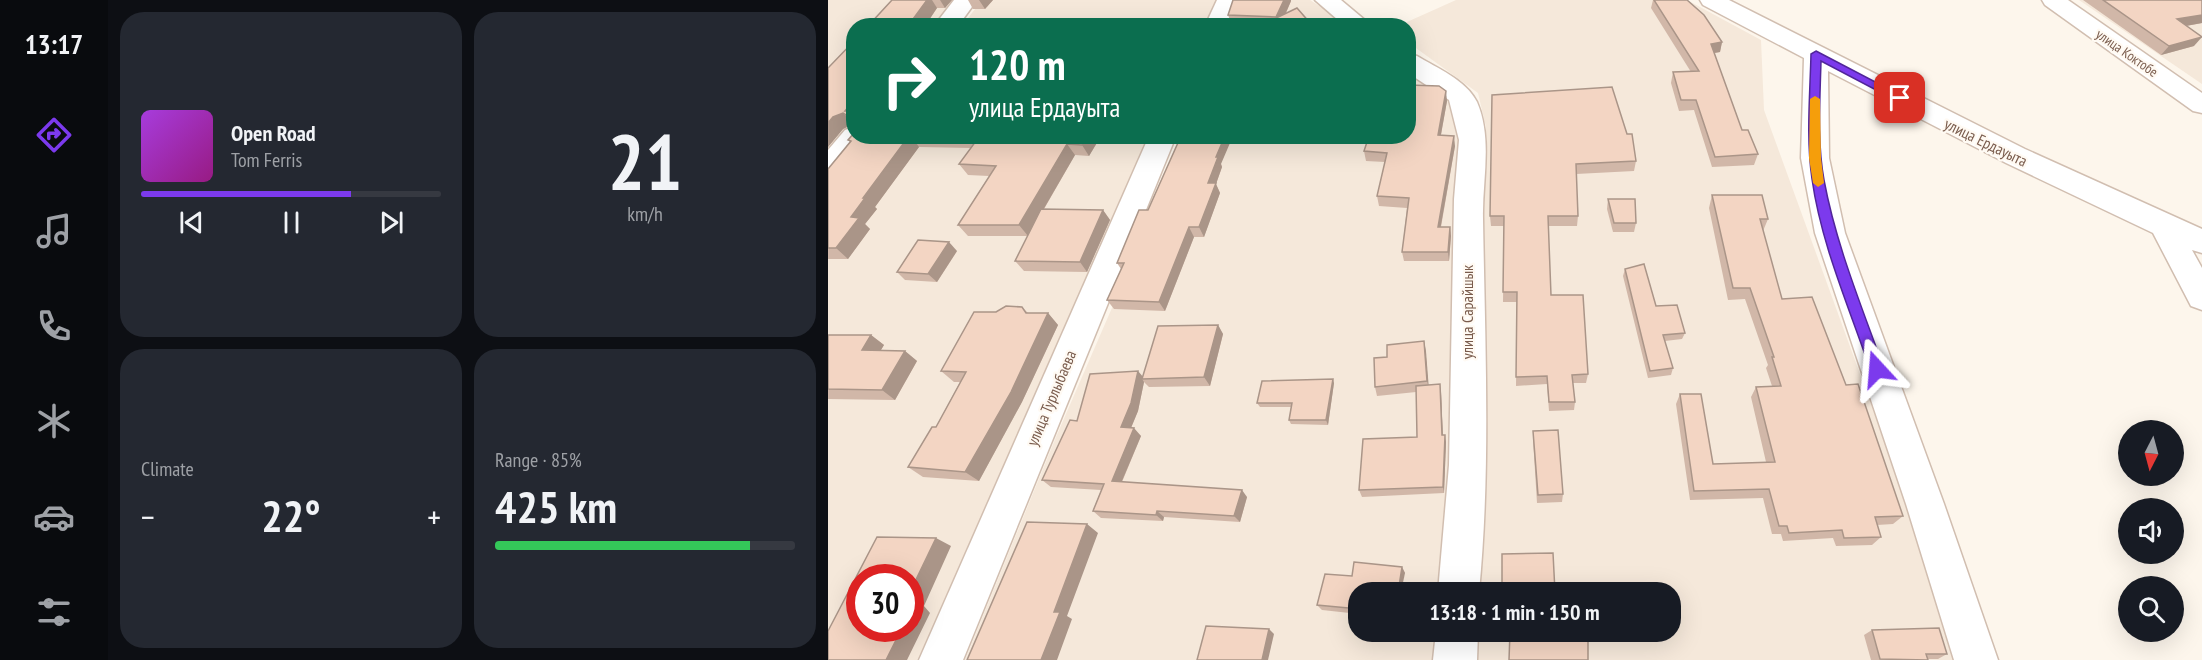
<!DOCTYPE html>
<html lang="en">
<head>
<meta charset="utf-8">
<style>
  body { margin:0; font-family:"PT Sans Narrow",sans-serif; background:#242831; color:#f1f3f6; height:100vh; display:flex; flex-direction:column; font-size:22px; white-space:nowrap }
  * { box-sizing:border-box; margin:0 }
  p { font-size:20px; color:#9ea1a6 }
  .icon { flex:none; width:33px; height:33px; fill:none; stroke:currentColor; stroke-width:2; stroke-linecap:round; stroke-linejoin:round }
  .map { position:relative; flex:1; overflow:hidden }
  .panel { display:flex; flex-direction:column; gap:12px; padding:12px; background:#0d0f14; width:720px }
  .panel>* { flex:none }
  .guide { position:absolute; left:18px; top:18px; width:570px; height:126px; border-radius:24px; box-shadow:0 6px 24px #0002; background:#0b6e4f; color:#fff; overflow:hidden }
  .needle { width:39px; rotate:186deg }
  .tools { position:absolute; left:1290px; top:420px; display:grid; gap:12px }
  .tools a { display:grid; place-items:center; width:66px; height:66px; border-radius:50%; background:#171b24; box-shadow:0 6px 24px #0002; font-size:30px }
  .speed { position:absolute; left:18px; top:564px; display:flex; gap:12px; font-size:30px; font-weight:700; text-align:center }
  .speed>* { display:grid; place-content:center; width:78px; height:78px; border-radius:50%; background:#171b24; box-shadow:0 6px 24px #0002; line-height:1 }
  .speed .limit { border:9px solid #d22; background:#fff; color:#111 }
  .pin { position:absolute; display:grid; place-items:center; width:51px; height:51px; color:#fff; margin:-26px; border-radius:12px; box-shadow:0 3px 9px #0006 }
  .me { position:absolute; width:66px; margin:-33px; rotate:341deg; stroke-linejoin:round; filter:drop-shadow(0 0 4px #0008) }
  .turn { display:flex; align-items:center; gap:21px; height:126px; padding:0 24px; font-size:27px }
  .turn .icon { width:78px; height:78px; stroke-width:2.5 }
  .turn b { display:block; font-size:42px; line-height:51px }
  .big { font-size:45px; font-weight:700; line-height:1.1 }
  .panel .card { flex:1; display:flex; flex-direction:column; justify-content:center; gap:9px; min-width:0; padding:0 21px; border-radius:24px; background:#242831 }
  .panel .dial { align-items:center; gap:0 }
  .dial b { font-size:78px; line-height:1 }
  .song { display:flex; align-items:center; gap:18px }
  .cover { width:72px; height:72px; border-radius:9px; background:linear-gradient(135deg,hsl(280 70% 55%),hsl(310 70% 35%)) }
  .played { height:6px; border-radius:3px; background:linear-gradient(90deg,#7c3aed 70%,#363941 70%) }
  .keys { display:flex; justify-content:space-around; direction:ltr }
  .heat { display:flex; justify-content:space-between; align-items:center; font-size:33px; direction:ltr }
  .charge { height:9px; border-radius:4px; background:linear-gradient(90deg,#34c759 85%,#363941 0) }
  .panel .tiles { flex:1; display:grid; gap:12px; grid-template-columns:repeat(2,1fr) }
  .trip { position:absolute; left:520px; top:582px; width:333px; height:60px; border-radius:24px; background:#171b24; box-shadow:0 6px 24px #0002; font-weight:700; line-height:60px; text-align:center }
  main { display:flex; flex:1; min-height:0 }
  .menu { display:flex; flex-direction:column; width:108px; justify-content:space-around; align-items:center; background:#090b0e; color:#9ea1a6 }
  .menu .icon { width:42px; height:42px }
  .menu .on { color:#7c3aed }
  .menu b { font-size:27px; color:#f1f3f6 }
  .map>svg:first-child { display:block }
  .residential { fill:#f5e8da; fill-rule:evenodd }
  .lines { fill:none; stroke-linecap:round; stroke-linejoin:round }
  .minor-casing { stroke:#d1beb0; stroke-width:3 }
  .minor { fill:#fff; fill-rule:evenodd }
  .wall { fill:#d1b7a8 }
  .shaded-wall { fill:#aa9588 }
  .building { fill:#f3d5c3; stroke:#aa9588; stroke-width:1.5 }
  .route { fill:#7c3aed; stroke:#51269a; stroke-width:1.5 }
  .slow { fill:#f59e0b }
  .labels { text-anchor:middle; stroke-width:4.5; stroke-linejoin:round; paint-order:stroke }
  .far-street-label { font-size:14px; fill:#7a5c4d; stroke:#fffaf3 }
  .street-label { font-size:16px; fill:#7a5c4d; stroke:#fffaf3 }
</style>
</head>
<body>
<main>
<nav class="menu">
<b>13:17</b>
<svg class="icon on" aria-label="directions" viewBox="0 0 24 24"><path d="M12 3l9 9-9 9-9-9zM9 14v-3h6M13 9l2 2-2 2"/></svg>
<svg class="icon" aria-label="music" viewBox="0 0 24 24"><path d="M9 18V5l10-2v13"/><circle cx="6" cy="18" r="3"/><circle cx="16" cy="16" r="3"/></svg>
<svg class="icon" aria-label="phone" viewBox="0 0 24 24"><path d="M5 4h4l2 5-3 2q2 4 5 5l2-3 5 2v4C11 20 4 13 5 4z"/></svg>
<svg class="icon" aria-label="climate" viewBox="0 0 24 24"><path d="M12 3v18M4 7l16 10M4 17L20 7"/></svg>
<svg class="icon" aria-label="car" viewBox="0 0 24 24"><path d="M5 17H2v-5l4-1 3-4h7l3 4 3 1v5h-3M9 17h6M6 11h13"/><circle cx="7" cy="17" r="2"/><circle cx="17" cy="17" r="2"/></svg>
<svg class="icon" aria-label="filters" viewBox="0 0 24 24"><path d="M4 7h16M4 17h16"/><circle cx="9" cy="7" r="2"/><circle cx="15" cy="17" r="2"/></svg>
</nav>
<section class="panel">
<div class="tiles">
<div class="card">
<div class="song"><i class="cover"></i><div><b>Open Road</b><p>Tom Ferris</p></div></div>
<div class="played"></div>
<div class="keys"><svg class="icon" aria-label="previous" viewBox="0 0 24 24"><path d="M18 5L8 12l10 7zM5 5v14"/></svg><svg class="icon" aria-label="pause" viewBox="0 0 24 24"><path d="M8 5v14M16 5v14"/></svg><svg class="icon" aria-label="next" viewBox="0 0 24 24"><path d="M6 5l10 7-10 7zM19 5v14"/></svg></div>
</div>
<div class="card dial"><b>21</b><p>km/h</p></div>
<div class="card"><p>Climate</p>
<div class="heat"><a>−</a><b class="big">22°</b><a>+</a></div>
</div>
<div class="card"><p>Range · 85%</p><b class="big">425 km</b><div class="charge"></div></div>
</div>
</section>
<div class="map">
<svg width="1374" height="660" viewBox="0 0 1374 660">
  <rect width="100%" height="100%" fill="#fdf6ec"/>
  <g class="residential">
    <polygon points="0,0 129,0 108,25 26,26 25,126 0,157"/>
    <polygon points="154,0 398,0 388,25 134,26"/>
    <polygon points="418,0 482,0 521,25 407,26"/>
    <polygon points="628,0 859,0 933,40 936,110 1136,660 636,660 637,632 843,632 843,592 639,592 658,127 650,93 581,43 580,26 570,26"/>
    <polygon points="1251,0 1374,0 1374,84"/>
    <polygon points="581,65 629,96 644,133 631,483 623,592 531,592 531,632 620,632 618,660 137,660 228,437 358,137 580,136"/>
    <path d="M45,137H342L124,660H0V192ZM32,578H82V628H32Z"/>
  </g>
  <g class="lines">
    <defs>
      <g id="minor">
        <polygon points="126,0 149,0 130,26 106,26"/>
        <polygon points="389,0 411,0 401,26 377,26"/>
        <polygon points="487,0 513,0 544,26 517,26"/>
        <polygon points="872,0 901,0 1197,149 1374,229 1374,253 1364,250 1374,268 1374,310 1363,306 1325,233 1178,163 1000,71 1001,158 1017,233 1116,504 1170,660 1126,660 1078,504 987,233 973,158 976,58 875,5"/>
        <polygon points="1214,0 1240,0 1374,93 1374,113 1365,111 1217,5"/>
        <path d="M580,54L589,56C609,68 638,80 649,102C665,139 654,181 655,219C657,344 663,469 651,592H610L621,465L626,199L631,140L621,100L580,73Z"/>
        <polygon points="26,127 26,136 40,136 10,176 0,179 0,150 17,130"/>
        <polygon points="321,136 348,136 135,660 91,660"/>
        <polygon points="608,632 650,632 649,660 605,660"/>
      </g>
    </defs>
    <use href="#minor" class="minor-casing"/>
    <use href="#minor" class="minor"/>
  </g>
  <g class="wall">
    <polygon points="64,0 124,0 117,8 109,8 97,26 40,26"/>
    <polygon points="140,0 165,0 157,9 145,9"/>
    <polygon points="825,0 826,0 894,42 892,52 886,53 914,130 930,154 926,165 884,167 866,110 851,111 843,83 845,72 863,72 823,8"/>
    <polygon points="1255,0 1374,0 1374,23 1358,26 1366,46 1333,55"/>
    <polygon points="463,1 458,13 483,24 495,26 404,25 400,15"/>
    <polygon points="26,41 26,131 21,126 15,129 0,147 0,68"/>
    <polygon points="619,101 613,135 627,146 613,227 622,227 623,236 621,261 576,261 574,252 579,208 551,206 549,196 557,162 538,161 536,151"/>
    <polygon points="799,134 808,161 806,171 748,174 750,216 749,226 720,226 723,295 760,374 758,383 745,383 747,402 746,410 721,411 719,384 688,386 689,302 675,302 676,226 663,226 662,216"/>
    <polygon points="26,136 273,136 261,156 247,155 216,209 275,210 282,220 259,272 196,271 187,261 200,236 140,236 130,225 161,176 140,175 131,164 143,148 91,147 47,207 49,209 37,224 42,229 20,259 0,259 0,169 22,142 20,140"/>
    <polygon points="393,164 394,167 388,184 392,193 376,237 366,237 337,311 286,309 279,300 293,269 289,263 320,210"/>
    <polygon points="884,195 940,219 935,231 954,299 1018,385 1075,516 1065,524 1049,525 1053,537 1044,545 1008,546 1005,538 955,541 953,534 944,534 935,498 862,500 848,404 852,394 885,464 938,462 923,397 928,387 944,386 938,368 940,365 917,299 900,300 881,208"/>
    <polygon points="780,199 808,223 806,232 785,232 779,209"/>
    <polygon points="129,251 109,282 77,280 69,272"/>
    <polygon points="797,269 828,306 857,333 854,339 837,341 845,368 843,375 820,378 795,276"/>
    <polygon points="194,307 200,313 220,313 230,325 194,402 151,481 95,477 80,467 108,427 132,382 126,382 113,371 168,312"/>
    <polygon points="390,325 395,334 382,386 321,387 316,382 310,411 303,428 313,436 294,482 419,497 412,522 336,517 335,521 273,518 265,511 273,490 223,487 214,480 249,421"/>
    <polygon points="0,335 43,335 56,345 52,351 77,351 89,361 67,400 0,399"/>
    <polygon points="596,341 600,385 613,392 615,435 618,442 616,493 534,497 531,490 589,437 588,392 549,396 547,387 559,357"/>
    <polygon points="506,383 500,425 463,424 461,420 463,407 432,407 429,403"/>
    <polygon points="705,431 735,494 734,502 709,503 705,439"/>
    <polygon points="574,567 577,573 531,592 531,614 494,610 489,605 524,576"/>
    <polygon points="1044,630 1119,654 1110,659 1099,659 1100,660 1043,660 1036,635"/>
  </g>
  <g class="shaded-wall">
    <polygon points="99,0 104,0 109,8 97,26 80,26"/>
    <polygon points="112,0 124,0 117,8"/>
    <polygon points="151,0 165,0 157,9"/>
    <polygon points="456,0 463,0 463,1 452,26 448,17"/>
    <polygon points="1374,15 1374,23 1341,29 1349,19"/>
    <polygon points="1374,37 1366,46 1333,55 1341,46"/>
    <polygon points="894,42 892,52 880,54 883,44"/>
    <polygon points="618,91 619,101 611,145 610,135"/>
    <polygon points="26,100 26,121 17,111"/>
    <polygon points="15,113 24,123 18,122 21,126 15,129 0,147 0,123 5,117"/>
    <polygon points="81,136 83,136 91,147 47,207 49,209 37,224 42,229 20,259 8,248 23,217 35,198"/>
    <polygon points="260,136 273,136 261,156 254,145"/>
    <polygon points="397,136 405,136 393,164 394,167 388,184 392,193 376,237 371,227 380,183 388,157"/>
    <polygon points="626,136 627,146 611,236 610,227"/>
    <polygon points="239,144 247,155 200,236 191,225"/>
    <polygon points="275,210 282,220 259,272 252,262"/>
    <polygon points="361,227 366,237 337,311 331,302"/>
    <polygon points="622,227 623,236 621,261 620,252"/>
    <polygon points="121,242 129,251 109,282 100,274"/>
    <polygon points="220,313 230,325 194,402 151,481 137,472"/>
    <polygon points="390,325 395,334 382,386 376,377"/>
    <polygon points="43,335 56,345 47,360 34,350"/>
    <polygon points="596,341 598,351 601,390 599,381"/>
    <polygon points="77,351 89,361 67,400 54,390"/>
    <polygon points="310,371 316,378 314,379 316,382 310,411 300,435 293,427"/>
    <polygon points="505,379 506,383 500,425 498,420"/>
    <polygon points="612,384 613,392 615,442 614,435"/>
    <polygon points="306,428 313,436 291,488 284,481"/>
    <polygon points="617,435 618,442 616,493 615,487"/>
    <polygon points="414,490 419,497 412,522 406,516"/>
    <polygon points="329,511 336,517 335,521 328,515"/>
    <polygon points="259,524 270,533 239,616 244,619 229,660 213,660 226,612"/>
    <polygon points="108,538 123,546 96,606 102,613 79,660 58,660 74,628 82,628 82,592"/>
    <polygon points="574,567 577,573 573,592 570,592"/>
    <polygon points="441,629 446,634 440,660 434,660"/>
  </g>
  <g class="building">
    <polygon points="64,0 99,0 80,26 40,26"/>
    <polygon points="405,0 456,0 448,17 400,15"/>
    <polygon points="826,0 859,0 876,15 894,42 883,44 914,130 920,130 930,154 887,157 868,100 853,100 845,72 871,71"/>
    <polygon points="1275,0 1374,0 1374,15 1349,19 1374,37 1341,46"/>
    <polygon points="469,8 483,24 491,21 495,26 451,26 446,19"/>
    <polygon points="26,41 26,100 17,111 26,111 26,123 18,122 18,115 15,113 5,117 0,123 0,68"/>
    <polygon points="580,85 611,86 618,91 610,135 626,136 610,227 622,227 620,252 574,252 581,198 549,196 559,153 536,151 541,136 580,136"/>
    <polygon points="784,87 799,134 804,134 808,161 748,164 750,216 720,216 723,295 755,295 760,374 744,375 747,402 721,402 719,376 688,377 689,292 675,292 676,216 662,216 664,95"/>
    <polygon points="26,133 26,136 81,136 35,198 37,198 23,217 31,218 8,248 0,248 0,169 23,141 20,140"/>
    <polygon points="132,136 260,136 254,145 239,144 191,225 130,225 168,166 131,164 151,137"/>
    <polygon points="353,136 397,136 388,157 390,157 380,183 388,183 371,227 361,227 331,302 279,300 296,263 289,263 311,210 320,210"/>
    <polygon points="884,195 934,195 940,219 932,219 954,299 984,297 1018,385 1030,384 1075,516 1047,517 1053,537 1016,538 1014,530 961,533 959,526 951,526 941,489 866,491 852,394 873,394 885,464 947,462 928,387 953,386 944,357 946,357 922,288 905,288"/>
    <polygon points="780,199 807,199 808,223 786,223"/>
    <polygon points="213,209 275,210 252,262 187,261"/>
    <polygon points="90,240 121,242 100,274 69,272"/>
    <polygon points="816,264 828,306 849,305 857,333 835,335 845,368 822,371 797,269"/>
    <polygon points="178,306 194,307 198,313 220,313 183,392 137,472 80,467 104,427 108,427 138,372 113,371 146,312 168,312"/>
    <polygon points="390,325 376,377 314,379 330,326"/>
    <polygon points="0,335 43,335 34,350 77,351 54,390 0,389"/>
    <polygon points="596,341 599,381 547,387 546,358 559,357 559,345"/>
    <polygon points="310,371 303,403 293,427 306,428 284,481 414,490 406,516 329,511 328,515 265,511 276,484 214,480 242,420 249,421 262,374"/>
    <polygon points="505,379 498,420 461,420 464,403 429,403 434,381"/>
    <polygon points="612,384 614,435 617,435 615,487 531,490 535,439 589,437 588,386"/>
    <polygon points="730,430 735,494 710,495 705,431"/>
    <polygon points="199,522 259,524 226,612 232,612 213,660 139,660"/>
    <polygon points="49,537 108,538 82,592 82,578 32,578 32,628 74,628 58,660 0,660 0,631"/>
    <polygon points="725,553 727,592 674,592 674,554"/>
    <polygon points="526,562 574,567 570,592 531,592 531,609 489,605 497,574 524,576"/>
    <polygon points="378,626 441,629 434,660 369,660"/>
    <polygon points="1111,628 1119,654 1098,654 1100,660 1052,659 1044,630"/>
    <polygon points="682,632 729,632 729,635 760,637 760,660 681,660"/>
  </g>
  <path class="route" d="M988,51L1078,98L1076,101H1069L993,61C992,100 989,142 996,180C1008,245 1034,307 1056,369L1054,373H1044L1042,369C1021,307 993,244 984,179C978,138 982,95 983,54Z"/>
  <polygon class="slow" points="987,96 992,99 993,158 996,183 990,187 985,183 981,158 982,99"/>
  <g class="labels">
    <g class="far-street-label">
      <text transform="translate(1299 53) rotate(35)" y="5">улица Коктобе</text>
    </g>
    <g class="street-label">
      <text transform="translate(1158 142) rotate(26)" y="6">улица Ердауыта</text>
      <text transform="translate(639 312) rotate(-90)" y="6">улица Сарайшык</text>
      <text transform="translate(223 398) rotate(-67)" y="6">улица Турлыбаева</text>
    </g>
  </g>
</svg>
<div class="tools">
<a><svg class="needle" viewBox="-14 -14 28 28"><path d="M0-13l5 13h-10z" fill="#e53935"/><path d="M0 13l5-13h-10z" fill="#9ea1a6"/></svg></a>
<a><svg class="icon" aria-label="sound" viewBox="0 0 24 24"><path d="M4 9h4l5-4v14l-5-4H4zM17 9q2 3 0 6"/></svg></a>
<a><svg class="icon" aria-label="search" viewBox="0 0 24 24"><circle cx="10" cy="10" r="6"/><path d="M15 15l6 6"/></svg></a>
</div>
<div class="speed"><div class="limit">30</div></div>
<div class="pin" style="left:1072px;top:98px;background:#d93025"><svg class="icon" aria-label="arrive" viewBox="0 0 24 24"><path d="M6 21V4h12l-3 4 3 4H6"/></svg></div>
<svg class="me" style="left:1049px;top:369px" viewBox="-20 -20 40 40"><path d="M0-17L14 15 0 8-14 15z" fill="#7c3aed" stroke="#fff" stroke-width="4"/></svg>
<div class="trip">13:18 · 1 min · 150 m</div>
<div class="guide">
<div class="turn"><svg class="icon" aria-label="right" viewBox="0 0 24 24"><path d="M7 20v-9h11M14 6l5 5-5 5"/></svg><div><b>120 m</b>улица Ердауыта</div></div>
</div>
</div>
</main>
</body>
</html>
